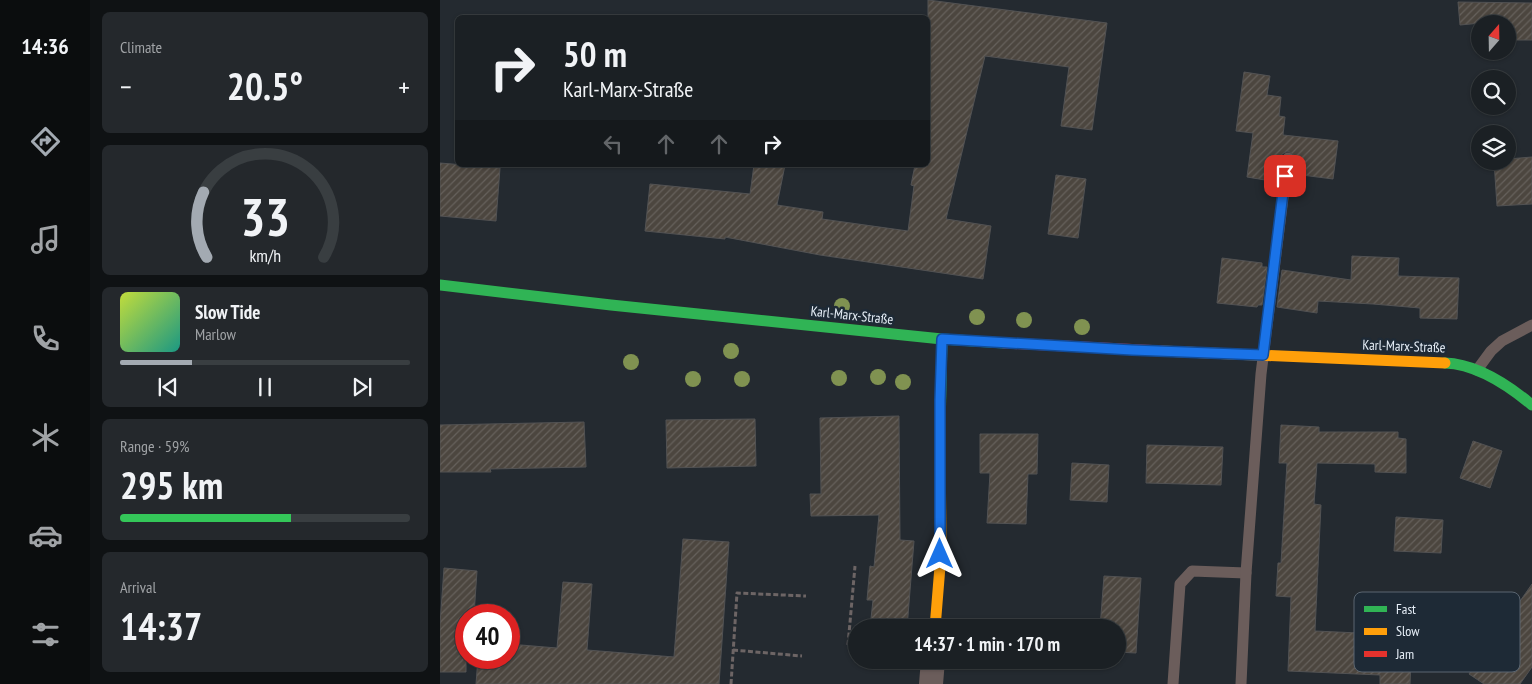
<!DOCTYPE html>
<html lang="en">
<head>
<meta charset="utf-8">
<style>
  body { margin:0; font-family:"PT Sans Narrow",sans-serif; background:#24282c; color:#f1f3f6; height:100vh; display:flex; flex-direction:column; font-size:19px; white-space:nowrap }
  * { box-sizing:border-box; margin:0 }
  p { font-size:16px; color:#a0a3a6 }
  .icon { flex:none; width:28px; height:28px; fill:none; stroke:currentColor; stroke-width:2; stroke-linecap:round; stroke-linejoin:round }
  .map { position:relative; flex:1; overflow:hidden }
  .details { display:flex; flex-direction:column; gap:12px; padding:12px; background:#0f1214; width:350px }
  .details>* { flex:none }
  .top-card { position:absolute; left:15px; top:15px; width:475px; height:152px; border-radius:8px; box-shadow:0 1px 4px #0004,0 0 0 1px #393e41; background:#1b2024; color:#f1f3f6; overflow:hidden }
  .needle { width:32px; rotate:20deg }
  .controls { position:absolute; left:1031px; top:15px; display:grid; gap:10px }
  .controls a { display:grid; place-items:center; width:45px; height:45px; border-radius:50%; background:#1b2024; box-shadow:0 1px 4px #0004,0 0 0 1px #393e41; font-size:25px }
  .speed { position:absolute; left:15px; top:604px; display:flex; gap:10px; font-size:25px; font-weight:700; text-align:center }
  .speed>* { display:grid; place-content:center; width:65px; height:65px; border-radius:50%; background:#1b2024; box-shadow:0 1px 4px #0004,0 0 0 1px #393e41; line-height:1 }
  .speed .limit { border:8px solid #d22; background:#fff; color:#111 }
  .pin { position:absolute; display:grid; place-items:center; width:42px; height:42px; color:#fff; margin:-21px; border-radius:10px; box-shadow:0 2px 8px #0006 }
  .me { position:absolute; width:55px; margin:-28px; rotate:0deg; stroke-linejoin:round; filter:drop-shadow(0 0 4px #0008) }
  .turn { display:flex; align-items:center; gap:18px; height:105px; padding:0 25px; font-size:22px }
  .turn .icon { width:65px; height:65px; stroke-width:2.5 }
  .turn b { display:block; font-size:35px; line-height:42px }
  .lanes { display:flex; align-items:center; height:48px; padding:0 25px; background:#0003; justify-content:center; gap:25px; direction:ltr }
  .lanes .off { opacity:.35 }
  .big { font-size:38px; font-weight:700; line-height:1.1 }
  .details .widget { flex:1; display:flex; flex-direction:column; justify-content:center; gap:8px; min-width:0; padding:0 18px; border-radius:8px; background:#24282c }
  .details .dial { align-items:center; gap:0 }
  .dial svg { height:130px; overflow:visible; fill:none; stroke:#393e41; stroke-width:7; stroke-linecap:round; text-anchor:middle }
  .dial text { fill:#f1f3f6; stroke:none }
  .song { display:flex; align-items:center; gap:15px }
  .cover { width:60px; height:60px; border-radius:8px; background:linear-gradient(135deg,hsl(70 70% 55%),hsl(170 70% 35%)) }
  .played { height:5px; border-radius:2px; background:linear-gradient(90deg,#a3aab2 25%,#393e41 25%) }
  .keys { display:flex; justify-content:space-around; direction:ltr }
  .heat { display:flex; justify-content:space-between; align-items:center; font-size:28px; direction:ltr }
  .charge { height:8px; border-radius:4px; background:linear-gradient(90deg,#34c759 59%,#393e41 0) }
  .trip { position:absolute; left:408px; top:619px; width:278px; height:50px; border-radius:25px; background:#1b2024; box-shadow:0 1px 4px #0004,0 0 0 1px #393e41; font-weight:700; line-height:50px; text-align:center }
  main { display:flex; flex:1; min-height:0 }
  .dock { display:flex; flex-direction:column; width:90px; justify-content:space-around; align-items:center; background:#0b0d0e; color:#a0a3a6 }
  .dock .icon { width:35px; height:35px }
  .dock .current { color:#a3aab2 }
  .dock b { font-size:22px; color:#f1f3f6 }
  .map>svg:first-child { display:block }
  .building { fill:url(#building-hatch); stroke:#525253 }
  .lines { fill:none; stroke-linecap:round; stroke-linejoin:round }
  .path { stroke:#6d6565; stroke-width:3; stroke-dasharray:5 2.5; stroke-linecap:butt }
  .lane { stroke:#6b5d5b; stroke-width:11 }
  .street { stroke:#6b5d5b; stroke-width:24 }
  .fast { stroke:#30b455; stroke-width:11 }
  .slow { stroke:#ff9f0a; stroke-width:11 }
  .jam { stroke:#e5322d; stroke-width:11 }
  .tree { fill:#809251 }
  .route-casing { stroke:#114b97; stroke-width:12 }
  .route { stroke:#1a73e8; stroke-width:9 }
  .labels { text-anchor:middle; stroke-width:5; stroke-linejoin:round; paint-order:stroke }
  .street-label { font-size:14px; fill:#e7eff8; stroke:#1e2a36 }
  .key { fill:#1e2a36; stroke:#5a6570; stroke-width:1 }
  .key-label { font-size:14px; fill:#e7eff8 }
</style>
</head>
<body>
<main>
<nav class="dock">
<b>14:36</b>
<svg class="icon current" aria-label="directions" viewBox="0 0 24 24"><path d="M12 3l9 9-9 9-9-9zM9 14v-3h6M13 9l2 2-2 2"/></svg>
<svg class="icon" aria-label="music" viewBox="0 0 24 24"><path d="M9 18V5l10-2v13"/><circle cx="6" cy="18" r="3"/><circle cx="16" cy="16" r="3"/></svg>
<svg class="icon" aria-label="phone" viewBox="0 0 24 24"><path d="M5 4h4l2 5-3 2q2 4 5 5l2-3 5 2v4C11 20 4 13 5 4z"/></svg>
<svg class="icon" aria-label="climate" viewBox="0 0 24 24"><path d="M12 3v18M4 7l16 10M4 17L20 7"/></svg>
<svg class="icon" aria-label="car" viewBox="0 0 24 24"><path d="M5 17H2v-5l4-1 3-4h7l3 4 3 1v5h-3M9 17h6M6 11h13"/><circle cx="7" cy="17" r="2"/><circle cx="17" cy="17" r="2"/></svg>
<svg class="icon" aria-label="filters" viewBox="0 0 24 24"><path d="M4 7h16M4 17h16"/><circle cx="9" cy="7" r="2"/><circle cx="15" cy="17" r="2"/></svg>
</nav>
<section class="details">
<div class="widget"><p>Climate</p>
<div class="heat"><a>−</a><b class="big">20.5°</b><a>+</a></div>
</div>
<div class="widget dial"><svg viewBox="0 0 100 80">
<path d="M14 69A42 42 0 1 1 86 69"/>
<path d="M14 69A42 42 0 0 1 12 29" stroke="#a3aab2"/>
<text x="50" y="56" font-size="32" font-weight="700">33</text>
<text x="50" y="72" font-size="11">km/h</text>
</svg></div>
<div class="widget">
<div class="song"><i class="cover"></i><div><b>Slow Tide</b><p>Marlow</p></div></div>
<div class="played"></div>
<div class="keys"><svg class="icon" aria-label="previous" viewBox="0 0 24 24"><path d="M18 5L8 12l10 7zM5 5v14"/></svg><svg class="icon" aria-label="pause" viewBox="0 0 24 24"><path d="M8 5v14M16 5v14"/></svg><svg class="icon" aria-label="next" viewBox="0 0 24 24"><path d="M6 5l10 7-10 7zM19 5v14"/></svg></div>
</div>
<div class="widget"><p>Range · 59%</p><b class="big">295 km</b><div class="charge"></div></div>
<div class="widget"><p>Arrival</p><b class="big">14:37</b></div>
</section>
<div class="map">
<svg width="1092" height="684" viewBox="0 0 1092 684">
  <defs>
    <pattern id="building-hatch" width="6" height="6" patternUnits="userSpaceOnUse" patternTransform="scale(1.25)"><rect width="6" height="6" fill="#4c463f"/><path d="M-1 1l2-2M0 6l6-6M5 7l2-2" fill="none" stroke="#66615c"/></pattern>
  </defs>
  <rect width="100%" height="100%" fill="#242a30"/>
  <g class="building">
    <polygon points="488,0 667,23 652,130 621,126 629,67 545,56 506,219 551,226 543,279 380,255 285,237 285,239 205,231 210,184 310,194 314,165 345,165 337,205 383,212 382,219 468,231 474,186 471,185 475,165 488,165"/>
    <polygon points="1018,2 1092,3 1092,40 1068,40 1068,24 1062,24 1062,21 1020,25"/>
    <polygon points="804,72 830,76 827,95 841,97 839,116 845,117 843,135 898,141 893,179 854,174 855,156 848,151 842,154 839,172 832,172 831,181 807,177 813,133 796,131"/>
    <polygon points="1092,157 1092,204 1057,206 1054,161 1068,161 1068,159"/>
    <polygon points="0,163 60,168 56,221 0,216"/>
    <polygon points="616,175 646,179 638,238 608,234"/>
    <polygon points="912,256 959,258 958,276 1019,278 1017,319 980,318 980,308 933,304 878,301 877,313 837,307 842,270 911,280"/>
    <polygon points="782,258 822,263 822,267 827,267 822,305 818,305 817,307 777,303"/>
    <polygon points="459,416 460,540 474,541 467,628 430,628 433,600 427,600 430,566 434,567 439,515 371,516 370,494 381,494 380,418"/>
    <polygon points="315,419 316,466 227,468 226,420"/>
    <polygon points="144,422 146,467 50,469 51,472 0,472 0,425"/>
    <polygon points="841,425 879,427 879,432 958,432 958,438 966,439 966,473 935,472 935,464 877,463 874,504 881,505 875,631 919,633 919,607 973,609 970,684 940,684 940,675 848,671 851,597 836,596 838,563 841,563 847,463 839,463"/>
    <polygon points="540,434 598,434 597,474 588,474 586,524 547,523 550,473 540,473"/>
    <polygon points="1033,441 1062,451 1050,488 1020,478"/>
    <polygon points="707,445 783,447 781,485 706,483"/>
    <polygon points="632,463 669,465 667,502 630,500"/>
    <polygon points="956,517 1003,520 1001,553 954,551"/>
    <polygon points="243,539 289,542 279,684 36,684 38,658 69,658 69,644 117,648 123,582 152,584 147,650 234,657"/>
    <polygon points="4,568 37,571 34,615 26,615 26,672 0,672 0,624"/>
    <polygon points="664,576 701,578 696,653 676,652 676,628 660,628"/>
    <polygon points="1092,584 1092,667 1080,684 1044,684 1029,674"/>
  </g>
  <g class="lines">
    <g class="path">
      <polyline points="408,645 415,566"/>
      <polyline points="293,650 362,656"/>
      <polyline points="291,684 297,593 366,596"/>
    </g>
    <g class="lane">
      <polyline points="1037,370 1051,351 1062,341 1092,325"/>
      <polyline points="733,684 740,584 752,571 806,573"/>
      <polyline points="801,684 806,573 821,374 848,158"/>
    </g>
    <polyline class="street" points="491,684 493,660"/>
    <g class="fast">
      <polyline points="0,285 171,305 502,339 564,343"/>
      <path d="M1005,363C1037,364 1068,385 1092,405"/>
      <polyline points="500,430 502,339"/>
    </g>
    <g class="slow">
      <polyline points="722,351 1005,363"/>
      <polyline points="495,628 501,554 500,430"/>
    </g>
    <polyline class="jam" points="564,343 722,351"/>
  </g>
  <g class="tree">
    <circle cx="402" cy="306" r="8"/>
    <circle cx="537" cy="317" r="8"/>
    <circle cx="584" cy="320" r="8"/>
    <circle cx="642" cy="327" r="8"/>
    <circle cx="291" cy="351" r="8"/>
    <circle cx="191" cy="362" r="8"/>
    <circle cx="438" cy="377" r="8"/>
    <circle cx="399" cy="378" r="8"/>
    <circle cx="253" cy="379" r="8"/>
    <circle cx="302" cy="379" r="8"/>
    <circle cx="463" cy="382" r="8"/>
  </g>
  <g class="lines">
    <defs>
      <polyline id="route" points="500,554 500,400 502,339 692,350 823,355 845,176"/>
    </defs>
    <use href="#route" class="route-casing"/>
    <use href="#route" class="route"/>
  </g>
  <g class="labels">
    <g class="street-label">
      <text transform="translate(412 315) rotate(6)" y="5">Karl-Marx-Straße</text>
      <text transform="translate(964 346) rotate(2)" y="5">Karl-Marx-Straße</text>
    </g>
  </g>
  <rect x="914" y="592" width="166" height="80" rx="8" class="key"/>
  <rect x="924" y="606" width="23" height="6" fill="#30b455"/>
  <rect x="924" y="628" width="23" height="7" fill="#ff9f0a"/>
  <rect x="924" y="651" width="23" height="6" fill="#e5322d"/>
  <g class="key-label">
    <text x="956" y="614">Fast</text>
    <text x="956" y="636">Slow</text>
    <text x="956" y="659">Jam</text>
  </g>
</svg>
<div class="controls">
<a><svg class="needle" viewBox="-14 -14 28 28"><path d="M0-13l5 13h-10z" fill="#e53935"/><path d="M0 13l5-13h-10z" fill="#a0a3a6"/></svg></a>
<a><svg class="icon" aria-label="search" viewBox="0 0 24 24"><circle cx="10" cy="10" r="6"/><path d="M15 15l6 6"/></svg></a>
<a><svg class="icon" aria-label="layers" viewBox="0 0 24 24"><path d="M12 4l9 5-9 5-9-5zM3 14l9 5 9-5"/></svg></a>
</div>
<div class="speed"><div class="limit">40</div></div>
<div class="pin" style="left:845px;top:176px;background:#d93025"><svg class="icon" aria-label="arrive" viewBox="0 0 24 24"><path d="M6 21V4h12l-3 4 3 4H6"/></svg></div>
<svg class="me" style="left:500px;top:554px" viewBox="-20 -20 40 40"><path d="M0-17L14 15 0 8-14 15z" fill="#1a73e8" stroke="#fff" stroke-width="4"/></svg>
<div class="trip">14:37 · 1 min · 170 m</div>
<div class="top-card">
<div class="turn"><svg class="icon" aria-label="right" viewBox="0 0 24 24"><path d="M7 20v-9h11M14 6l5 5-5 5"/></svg><div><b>50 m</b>Karl-Marx-Straße</div></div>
<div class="lanes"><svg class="icon off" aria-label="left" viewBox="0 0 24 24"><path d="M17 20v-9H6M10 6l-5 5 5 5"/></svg><svg class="icon off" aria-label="ahead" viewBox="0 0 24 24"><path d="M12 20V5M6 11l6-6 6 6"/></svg><svg class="icon off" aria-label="ahead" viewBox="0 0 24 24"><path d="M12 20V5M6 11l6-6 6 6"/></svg><svg class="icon" aria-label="right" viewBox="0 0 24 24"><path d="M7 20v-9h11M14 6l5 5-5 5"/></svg></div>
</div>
</div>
</main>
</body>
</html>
